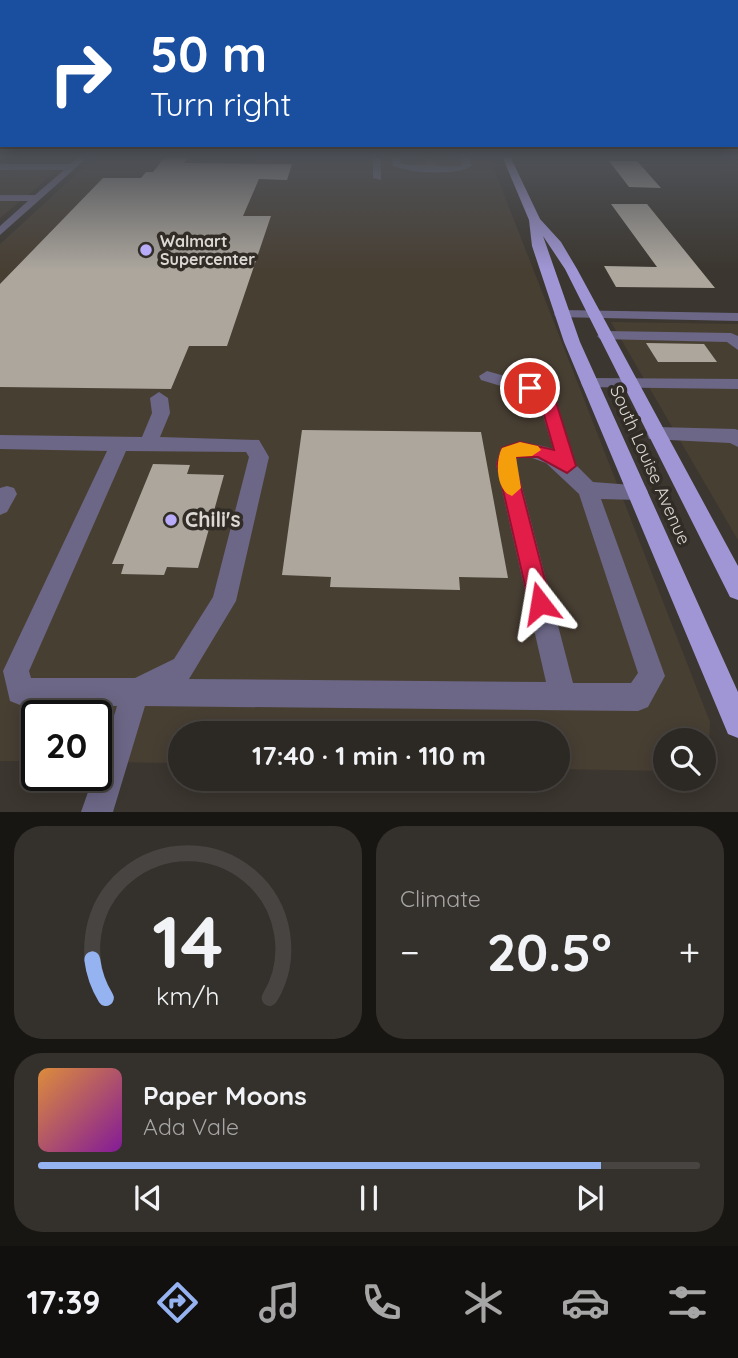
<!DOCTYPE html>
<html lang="en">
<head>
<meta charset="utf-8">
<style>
  body { margin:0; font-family:Quicksand,sans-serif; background:#34302b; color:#f1f3f6; height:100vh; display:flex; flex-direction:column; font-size:26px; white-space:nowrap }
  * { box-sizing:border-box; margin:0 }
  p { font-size:23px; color:#a6a6a6 }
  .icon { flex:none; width:38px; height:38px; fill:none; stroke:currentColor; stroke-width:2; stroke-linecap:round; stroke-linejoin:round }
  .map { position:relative; height:812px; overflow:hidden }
  .side { display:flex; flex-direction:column; gap:14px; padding:14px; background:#181613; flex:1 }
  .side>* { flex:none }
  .guide { position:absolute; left:0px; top:0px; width:738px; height:147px; box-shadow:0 4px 18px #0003,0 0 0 2px #484441; background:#1a4fa0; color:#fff; overflow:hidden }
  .controls { position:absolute; left:653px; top:728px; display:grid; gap:14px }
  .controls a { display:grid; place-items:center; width:63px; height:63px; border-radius:50%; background:#2c2823; box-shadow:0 4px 18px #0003,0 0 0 2px #484441; font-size:35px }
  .speed { position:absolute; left:21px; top:700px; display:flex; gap:14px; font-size:35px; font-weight:700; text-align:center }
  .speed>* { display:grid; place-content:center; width:91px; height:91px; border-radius:50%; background:#2c2823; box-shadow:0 4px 18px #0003,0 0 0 2px #484441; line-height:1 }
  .speed .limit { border:4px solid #111; border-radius:10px; background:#fff; color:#111 }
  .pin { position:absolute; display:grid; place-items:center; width:60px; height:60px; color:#fff; margin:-30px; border:4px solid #fff; border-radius:50%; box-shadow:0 2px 7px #0007 }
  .me { position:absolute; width:77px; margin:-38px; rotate:346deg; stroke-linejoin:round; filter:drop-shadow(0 0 5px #0008) }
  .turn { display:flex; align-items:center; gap:24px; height:147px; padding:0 35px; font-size:32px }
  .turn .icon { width:91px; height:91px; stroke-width:2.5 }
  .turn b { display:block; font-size:49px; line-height:60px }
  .big { font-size:52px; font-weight:700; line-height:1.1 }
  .side .tile { flex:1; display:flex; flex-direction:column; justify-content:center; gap:10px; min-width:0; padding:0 24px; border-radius:28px; background:#34302b }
  .side .dial { align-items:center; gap:0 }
  .dial svg { height:182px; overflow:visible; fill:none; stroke:#484441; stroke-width:7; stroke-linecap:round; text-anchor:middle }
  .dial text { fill:#f1f3f6; stroke:none }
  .song { display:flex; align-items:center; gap:21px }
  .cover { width:84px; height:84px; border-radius:10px; background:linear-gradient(135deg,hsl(30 70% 55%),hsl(290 70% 35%)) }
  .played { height:7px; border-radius:4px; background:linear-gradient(90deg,#95b2f1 85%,#484441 85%) }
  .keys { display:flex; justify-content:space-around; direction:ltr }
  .heat { display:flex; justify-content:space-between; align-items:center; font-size:38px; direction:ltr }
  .side .tiles { flex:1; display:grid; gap:14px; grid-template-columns:1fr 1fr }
  .tile:last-child { grid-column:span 2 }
  .trip { position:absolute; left:168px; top:721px; width:402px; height:70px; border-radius:35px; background:#2c2823; box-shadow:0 4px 18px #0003,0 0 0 2px #484441; font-weight:700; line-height:70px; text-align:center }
  .tabs { display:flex; height:112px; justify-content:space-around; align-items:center; background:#12100e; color:#a6a6a6 }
  .tabs .icon { width:49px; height:49px }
  .tabs .current { color:#95b2f1 }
  .tabs b { font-size:32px; color:#f1f3f6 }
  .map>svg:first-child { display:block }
  .built { fill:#483f33 }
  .building { fill:#aca69d }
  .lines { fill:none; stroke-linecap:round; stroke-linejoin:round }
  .minor-tunnel { stroke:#534e48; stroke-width:10; stroke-dasharray:10 5; stroke-linecap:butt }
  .minor { fill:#6c6786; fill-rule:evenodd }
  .major { fill:#a096d5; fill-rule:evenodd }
  .route { fill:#e11d48; stroke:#92132f; stroke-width:2 }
  .slow { fill:#f59e0b }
  .poi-dot { fill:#b8abf7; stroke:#312c25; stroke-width:2.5 }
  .labels { text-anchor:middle; stroke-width:7; stroke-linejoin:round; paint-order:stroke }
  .far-poi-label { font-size:16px; font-weight:bold; fill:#dcd8d4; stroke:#312c25; text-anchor:start }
  .street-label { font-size:18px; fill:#dcd8d4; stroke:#312c25 }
  .near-poi-label { font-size:21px; font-weight:bold; fill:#dcd8d4; stroke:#312c25; text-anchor:start }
</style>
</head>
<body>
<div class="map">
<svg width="738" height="812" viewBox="0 0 738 812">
  <rect width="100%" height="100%" fill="#3b362f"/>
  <g class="built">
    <polygon points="96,156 489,156 710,722 709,753 704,760 704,740 665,740 665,771 558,769 558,733 180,733 180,763 96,762 96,716 37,716 37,761 0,761 0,244"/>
    <polygon points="0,170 49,170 54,173 0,218"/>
    <polygon points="611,322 738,324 738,540"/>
  </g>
  <g class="building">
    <polygon points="165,157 188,158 184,163 292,164 287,180 259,179 243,216 271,216 227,346 189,346 171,389 0,387 0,284 103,178 141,178 146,172 153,172"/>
    <polygon points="609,161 637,161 661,188 629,187"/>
    <polygon points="611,204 647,204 715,288 616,287 604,266 657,267"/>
    <polygon points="646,343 704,344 717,362 658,362"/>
    <polygon points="302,430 481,432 508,578 459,577 460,590 330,587 331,577 282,575"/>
    <polygon points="153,464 190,465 187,474 224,475 198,568 167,567 164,575 121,574 124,564 112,564"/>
  </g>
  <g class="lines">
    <polyline class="minor-tunnel" points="430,157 431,166"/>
    <g class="minor">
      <polygon points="80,156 89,156 0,235 0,226 28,201 0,201 0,195 35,195 64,170 0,170 0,164 70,164"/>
      <polygon points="373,156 381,156 381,180 373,178"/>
      <path d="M391,156H399L400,163L407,165L459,166L462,165L461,156H469L472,166C458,176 409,173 393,166Z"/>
      <polygon points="561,310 738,313 738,321 556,317 554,314"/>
      <polygon points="605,331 731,333 738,336 738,350 727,342 600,339 597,336"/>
      <path d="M487,371L536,385L554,398L576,465L593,482L645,486L648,492L645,498L638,500L601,499L665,676L648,707L638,711L145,706L113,812H81L94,775H96L117,706L20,705L10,701L3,671L107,451L0,449V435L142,437L152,413L150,398L159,392L168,398L170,413L160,437L259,440L269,457L236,601L189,679L546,682L496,464L501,448C519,442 535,443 553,449L540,405L524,393L481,380L479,376ZM126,451L246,452L249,457L213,597L174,659L135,678H31L29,671ZM517,458H532L546,463L579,494L638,673L631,683H573L516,464Z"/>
      <polygon points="589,378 738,379 738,389 583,387 581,383 583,379"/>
      <polygon points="656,427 735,429 738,430 738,447 730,443 649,439 647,434 649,429"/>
      <polygon points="7,486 14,488 17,494 7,512 0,515 0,488"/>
    </g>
    <polygon class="major" points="502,156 510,156 540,219 561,242 577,269 738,566 738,600 730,597 565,269 543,236 580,342 738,692 738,738 728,734 564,342 532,246 529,220"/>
  </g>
  <linearGradient id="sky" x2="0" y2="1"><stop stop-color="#201e1a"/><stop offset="0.58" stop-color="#4f5258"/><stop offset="1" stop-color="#4f5258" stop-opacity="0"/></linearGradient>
  <rect width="738" height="270" fill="url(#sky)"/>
  <polygon class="route" points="530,383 556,402 576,466 567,473 538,457 516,457 515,464 551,603 548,610 540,613 532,610 529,603 497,464 502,448 520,442 554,450 541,404 522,388"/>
  <path class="slow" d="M520,442L538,446L541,450L532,456L516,457L521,488L512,496C496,491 495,461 502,448Z"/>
  <g class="poi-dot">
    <circle cx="146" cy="250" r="7"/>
    <circle cx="171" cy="520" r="7"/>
  </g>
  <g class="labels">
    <g class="far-poi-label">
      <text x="160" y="247">Walmart<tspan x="160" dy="18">Supercenter</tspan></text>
    </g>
    <g class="street-label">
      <text transform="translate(650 465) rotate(66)" y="6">South Louise Avenue</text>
    </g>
    <g class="near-poi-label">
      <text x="185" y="527">Chili's</text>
    </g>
  </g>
</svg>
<div class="controls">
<a><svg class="icon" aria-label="search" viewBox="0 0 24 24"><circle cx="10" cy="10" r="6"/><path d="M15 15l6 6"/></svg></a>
</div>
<div class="speed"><div class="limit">20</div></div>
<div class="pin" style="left:530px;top:388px;background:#d93025"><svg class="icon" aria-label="arrive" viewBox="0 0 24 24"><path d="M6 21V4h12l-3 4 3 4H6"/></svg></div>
<svg class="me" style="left:540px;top:603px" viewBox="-20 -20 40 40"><path d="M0-17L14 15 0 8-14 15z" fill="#e11d48" stroke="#fff" stroke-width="4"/></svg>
<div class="trip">17:40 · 1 min · 110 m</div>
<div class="guide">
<div class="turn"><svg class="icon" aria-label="right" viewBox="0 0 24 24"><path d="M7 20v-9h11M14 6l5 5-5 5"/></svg><div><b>50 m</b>Turn right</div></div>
</div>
</div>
<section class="side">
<div class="tiles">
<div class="tile dial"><svg viewBox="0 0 100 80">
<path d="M14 69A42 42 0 1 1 86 69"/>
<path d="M14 69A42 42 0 0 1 8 52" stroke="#95b2f1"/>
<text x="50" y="56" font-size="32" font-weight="700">14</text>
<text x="50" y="72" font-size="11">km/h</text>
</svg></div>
<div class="tile"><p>Climate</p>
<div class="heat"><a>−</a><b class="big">20.5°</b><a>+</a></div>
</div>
<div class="tile">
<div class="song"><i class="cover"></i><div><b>Paper Moons</b><p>Ada Vale</p></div></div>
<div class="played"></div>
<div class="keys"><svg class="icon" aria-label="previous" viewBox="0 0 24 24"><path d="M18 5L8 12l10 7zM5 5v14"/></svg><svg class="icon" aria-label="pause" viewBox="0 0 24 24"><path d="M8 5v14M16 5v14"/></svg><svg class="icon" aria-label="next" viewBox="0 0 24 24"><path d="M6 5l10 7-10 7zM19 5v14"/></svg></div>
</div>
</div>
</section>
<nav class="tabs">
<b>17:39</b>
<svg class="icon current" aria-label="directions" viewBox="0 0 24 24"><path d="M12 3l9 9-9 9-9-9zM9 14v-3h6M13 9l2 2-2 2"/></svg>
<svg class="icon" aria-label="music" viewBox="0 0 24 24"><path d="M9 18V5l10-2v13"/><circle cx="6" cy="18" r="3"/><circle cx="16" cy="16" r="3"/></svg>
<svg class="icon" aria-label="phone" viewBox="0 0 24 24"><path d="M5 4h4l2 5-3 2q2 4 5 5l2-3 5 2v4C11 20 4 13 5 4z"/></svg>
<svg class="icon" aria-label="climate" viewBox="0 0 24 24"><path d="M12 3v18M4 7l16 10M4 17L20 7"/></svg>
<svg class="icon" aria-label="car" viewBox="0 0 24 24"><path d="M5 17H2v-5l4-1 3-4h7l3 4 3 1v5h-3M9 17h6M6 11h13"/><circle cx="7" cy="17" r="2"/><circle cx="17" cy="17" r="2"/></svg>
<svg class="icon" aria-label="filters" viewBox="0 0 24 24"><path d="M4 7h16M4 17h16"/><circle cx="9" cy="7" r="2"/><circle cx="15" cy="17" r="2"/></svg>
</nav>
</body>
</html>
